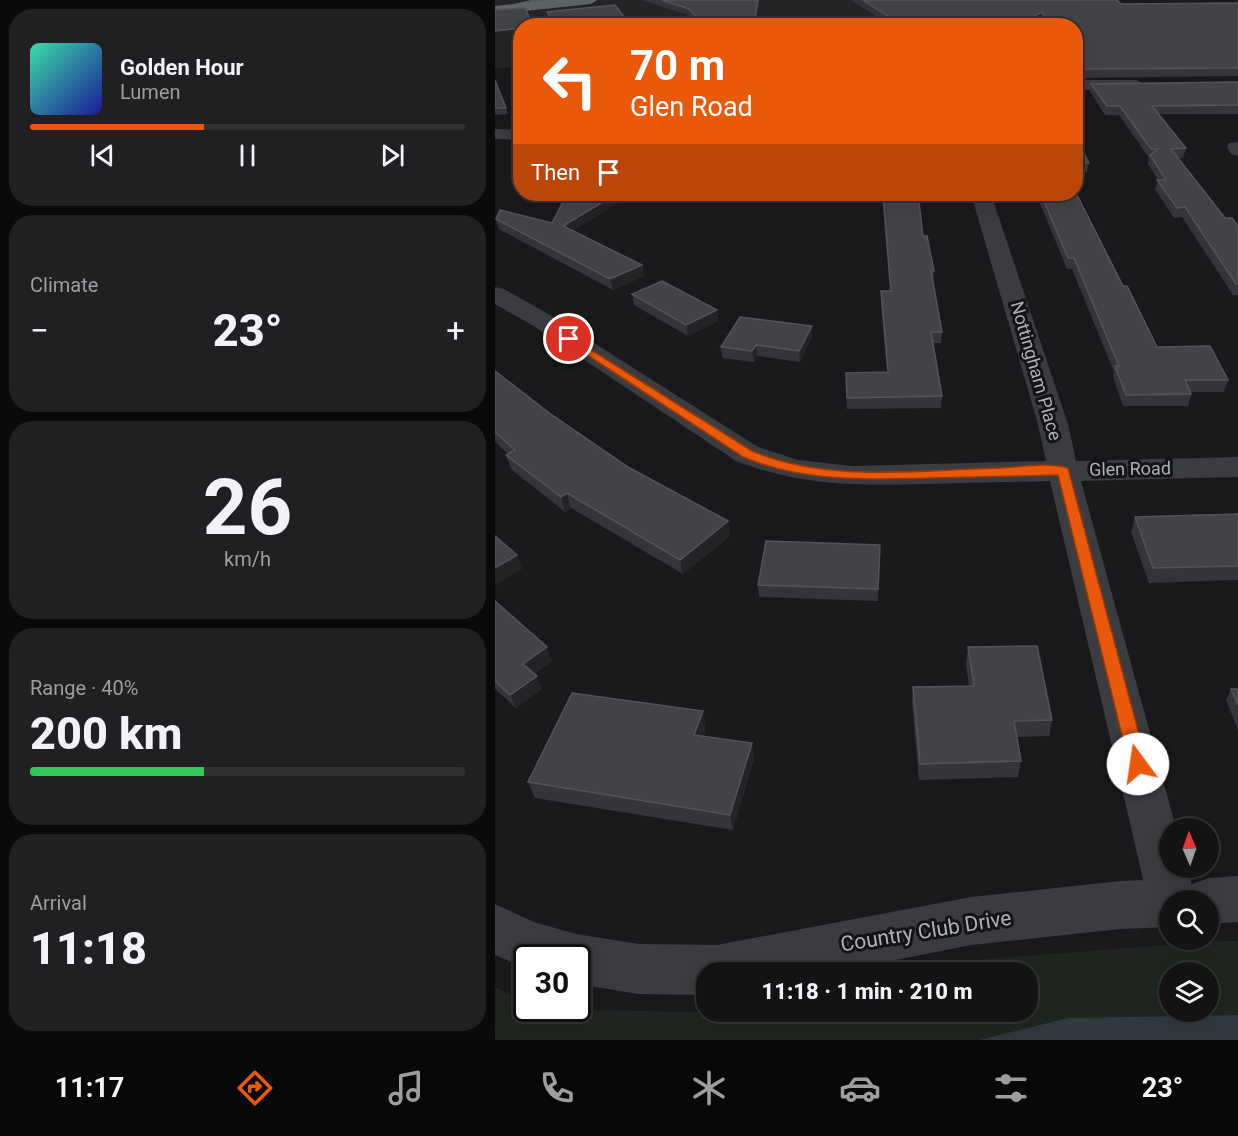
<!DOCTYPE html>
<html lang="en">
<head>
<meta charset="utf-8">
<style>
  body { margin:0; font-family:Roboto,sans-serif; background:#202022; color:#f1f3f6; height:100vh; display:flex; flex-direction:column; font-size:22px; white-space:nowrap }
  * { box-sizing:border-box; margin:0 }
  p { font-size:20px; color:#9d9ea0 }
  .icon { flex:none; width:33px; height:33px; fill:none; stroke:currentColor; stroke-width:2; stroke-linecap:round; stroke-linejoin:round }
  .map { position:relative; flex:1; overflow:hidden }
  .sheet { display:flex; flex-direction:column; gap:9px; padding:9px; background:#0a0a0b; width:495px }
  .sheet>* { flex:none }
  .guide { position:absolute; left:18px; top:18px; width:570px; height:183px; border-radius:24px; box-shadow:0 6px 24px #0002,0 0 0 2px #323234; background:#ea580c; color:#fff; overflow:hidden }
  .needle { width:39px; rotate:358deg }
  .fabs { position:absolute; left:664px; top:818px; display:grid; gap:12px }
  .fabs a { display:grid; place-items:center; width:60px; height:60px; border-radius:50%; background:#131314; box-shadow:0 6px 24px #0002,0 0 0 2px #323234; font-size:30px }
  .speed { position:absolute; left:18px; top:944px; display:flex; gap:12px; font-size:30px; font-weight:700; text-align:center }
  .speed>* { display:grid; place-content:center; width:78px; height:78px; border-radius:50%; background:#131314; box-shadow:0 6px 24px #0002,0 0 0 2px #323234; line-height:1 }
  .speed .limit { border:3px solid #111; border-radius:9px; background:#fff; color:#111 }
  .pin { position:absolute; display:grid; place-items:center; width:51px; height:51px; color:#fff; margin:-26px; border:3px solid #fff; border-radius:50%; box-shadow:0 2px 6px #0007 }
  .me { position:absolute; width:66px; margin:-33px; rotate:346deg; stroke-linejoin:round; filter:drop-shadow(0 0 4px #0008) }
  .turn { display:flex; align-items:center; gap:21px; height:126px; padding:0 18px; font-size:27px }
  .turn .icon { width:78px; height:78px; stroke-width:2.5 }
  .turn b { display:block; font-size:42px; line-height:51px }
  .then { display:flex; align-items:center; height:57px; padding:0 18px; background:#0003; gap:12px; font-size:22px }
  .big { font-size:45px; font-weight:800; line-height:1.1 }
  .sheet .card { flex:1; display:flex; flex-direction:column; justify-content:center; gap:9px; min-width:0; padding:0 21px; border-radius:24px; background:#202022 }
  .sheet .dial { align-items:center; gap:0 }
  .dial b { font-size:78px; line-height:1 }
  .song { display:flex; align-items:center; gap:18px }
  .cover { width:72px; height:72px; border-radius:9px; background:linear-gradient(135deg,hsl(160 70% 55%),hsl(240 70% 35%)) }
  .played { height:6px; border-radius:3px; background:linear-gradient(90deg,#ea580c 40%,#323234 40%) }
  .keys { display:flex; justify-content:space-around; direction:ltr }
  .heat { display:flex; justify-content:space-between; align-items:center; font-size:33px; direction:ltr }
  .charge { height:9px; border-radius:4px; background:linear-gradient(90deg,#34c759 40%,#323234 0) }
  .trip { position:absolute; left:201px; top:962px; width:342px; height:60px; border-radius:24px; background:#131314; box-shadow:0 6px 24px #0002,0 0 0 2px #323234; font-weight:800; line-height:60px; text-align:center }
  .tab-bar { display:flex; height:96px; justify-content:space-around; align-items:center; background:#080808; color:#9d9ea0 }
  .tab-bar .icon { width:42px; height:42px }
  .tab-bar .on { color:#ea580c }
  .tab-bar b { font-size:27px; color:#f1f3f6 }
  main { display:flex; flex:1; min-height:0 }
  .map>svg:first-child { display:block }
  .built { fill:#252528 }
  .green { fill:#1f2620; fill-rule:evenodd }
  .water { fill:#30393e }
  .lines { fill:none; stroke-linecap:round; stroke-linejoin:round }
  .minor { fill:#3b3c3f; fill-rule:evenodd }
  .tertiary { fill:#3b3c3f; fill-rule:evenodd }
  .primary { fill:#57595e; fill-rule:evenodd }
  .trunk { fill:#5f6267; fill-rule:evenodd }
  .wall { fill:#353539 }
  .shaded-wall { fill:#242427 }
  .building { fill:#424346; stroke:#535458; stroke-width:1.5 }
  .route { fill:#ea580c; stroke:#983908; stroke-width:1.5 }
  .labels { text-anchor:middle; stroke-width:6; stroke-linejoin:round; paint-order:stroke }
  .street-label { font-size:18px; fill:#adb2b9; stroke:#141416 }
  .near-street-label { font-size:21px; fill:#adb2b9; stroke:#141416 }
</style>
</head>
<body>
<main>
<section class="sheet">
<div class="card">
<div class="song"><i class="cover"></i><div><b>Golden Hour</b><p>Lumen</p></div></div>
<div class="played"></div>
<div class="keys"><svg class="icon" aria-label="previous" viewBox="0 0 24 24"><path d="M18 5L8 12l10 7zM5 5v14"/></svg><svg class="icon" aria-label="pause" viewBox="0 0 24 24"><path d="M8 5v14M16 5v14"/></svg><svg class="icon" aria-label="next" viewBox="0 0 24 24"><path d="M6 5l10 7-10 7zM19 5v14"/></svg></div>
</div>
<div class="card"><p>Climate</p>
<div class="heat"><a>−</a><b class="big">23°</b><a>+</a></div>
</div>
<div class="card dial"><b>26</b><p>km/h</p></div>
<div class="card"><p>Range · 40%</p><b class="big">200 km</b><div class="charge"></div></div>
<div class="card"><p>Arrival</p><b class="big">11:18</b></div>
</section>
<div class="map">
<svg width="743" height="1040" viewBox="0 0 743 1040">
  <rect width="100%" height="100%" fill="#19191b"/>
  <polygon class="built" points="0,0 611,0 399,26 26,26 25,66 0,69"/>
  <path class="green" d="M725,941H743V1015L573,1018L484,1040H0V987L31,1002L32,1008L45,1009L251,1013L532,1011V972H435L491,959ZM675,972H714V1011H675Z"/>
  <polygon class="water" points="743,1015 743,1040 484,1040 573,1018"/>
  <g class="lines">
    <g class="minor">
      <polygon points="580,80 642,80 650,85 642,90 580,90"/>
      <polygon points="0,129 26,130 26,140 0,139"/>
      <polygon points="743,142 743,156 736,154 732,147 734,143"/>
      <path d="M476,194H496L573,424L581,461L743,457V477L586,481L681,828H675V867H692L701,900H675V923L660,917L653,900L555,481C514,482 472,483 431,484C363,486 306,486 241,461L37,325L0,304V287L9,289L55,315L263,447L303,460L357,466L551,461L543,424Z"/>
    </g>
    <polygon class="tertiary" points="743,876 743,922 714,924 714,900 675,900 675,927 625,929 476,945 340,972 212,972 212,995 144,994 82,984 82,957 32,957 32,969 0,955 0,904 39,922 81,934 144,944 222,945 476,897 625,881 675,879 692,886 694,892 697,884 714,878"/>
    <polygon class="primary" points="36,0 58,0 57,3 23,11 16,7 18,4"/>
    <polygon class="trunk" points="58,0 102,0 96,4 0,14 0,6"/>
  </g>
  <g class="wall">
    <polygon points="147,0 288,0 265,3 261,26 203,26 195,16"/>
    <polygon points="356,0 624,0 623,1 626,4 743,3 743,76 585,78 580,70 580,26 550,26 546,19 535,26 396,26"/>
    <polygon points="52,12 136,26 57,26 54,21"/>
    <polygon points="0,80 11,108 13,114 0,115"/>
    <polygon points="743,82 743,114 664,114 691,148 688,158 683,158 730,218 743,226 743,295 738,295 687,217 679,218 660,189 663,180 653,164 654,158 624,115 610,115 595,92 596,84"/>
    <polygon points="580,136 594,163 592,172 580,173"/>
    <polygon points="387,194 423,194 428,236 439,271 438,282 447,332 446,343 438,343 447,396 446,408 352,409 351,373 392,372 386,301 386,291 395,291"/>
    <polygon points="541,194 580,194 628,286 662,347 733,380 729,392 695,392 696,394 693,406 628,406 618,377 619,372 577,269 572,269"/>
    <polygon points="1,219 78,231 147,265 149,276 118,290 4,229"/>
    <polygon points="137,294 222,310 223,321 193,336 139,305"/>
    <polygon points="317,337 305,362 262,356 259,362 227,358 226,347"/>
    <polygon points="0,371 53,412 235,536 188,574 76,508 70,512 16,469 11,455 13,454 0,442"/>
    <polygon points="743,514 743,580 654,583 636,532 640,517"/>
    <polygon points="385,545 383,601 264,597 263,585"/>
    <polygon points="0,601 57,661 39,674 47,689 21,708 0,689"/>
    <polygon points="473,647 557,720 554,736 522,737 526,761 523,777 424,780 417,703 418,687 474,686 471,664"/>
    <polygon points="736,689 743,689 743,730 731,700"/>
    <polygon points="211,728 208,736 259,759 238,830 40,798 33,782"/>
  </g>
  <g class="shaded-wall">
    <polygon points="0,0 25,0 0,4"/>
    <polygon points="263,0 288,0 265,3 261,26 259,26"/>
    <polygon points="547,12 546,19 535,26 526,26 526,23"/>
    <polygon points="26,28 26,34 0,37 0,31"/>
    <polygon points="121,194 138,194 70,236 68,226"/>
    <polygon points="147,265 149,276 118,290 115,279"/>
    <polygon points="222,310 223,321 193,336 191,325"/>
    <polygon points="317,326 317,337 305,362 304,351"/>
    <polygon points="261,345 262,356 259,362 257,351"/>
    <polygon points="72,493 76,508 70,512 66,497"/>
    <polygon points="233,521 235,536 188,574 185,560"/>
    <polygon points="22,555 27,569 0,585 0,568"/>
    <polygon points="52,647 57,661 34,678 28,664"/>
    <polygon points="42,676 47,689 21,708 15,695"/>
    <polygon points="208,711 211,728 202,751 199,735"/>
    <polygon points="257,743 259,759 238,830 235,815"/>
  </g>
  <g class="building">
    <polygon points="167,0 263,0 259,26 210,26 194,9"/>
    <polygon points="368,0 622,0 626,4 743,3 743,68 587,69 580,61 580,26 556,26 547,12 526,23 527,26 408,26"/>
    <polygon points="120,5 136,26 60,26 52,12"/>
    <polygon points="30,8 38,26 26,26 26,28 0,31 0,10"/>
    <polygon points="0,80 11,108 0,108"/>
    <polygon points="743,82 743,105 657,106 691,148 676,149 730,218 737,218 743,226 743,284 741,284 690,207 682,208 662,180 671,180 655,155 663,149 656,149 625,106 612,106 596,84"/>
    <polygon points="580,136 594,163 580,163"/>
    <polygon points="580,191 628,286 632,286 662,347 715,346 733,380 690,380 696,394 631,395 620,366 624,366 579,258 573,258 546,194 580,194"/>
    <polygon points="72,194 121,194 68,226 147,265 115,279 1,219 5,210 57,223"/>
    <polygon points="388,194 423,194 428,236 432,236 439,271 436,271 447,332 436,332 447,396 352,398 351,373 393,372 386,291 396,291"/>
    <polygon points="167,281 222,310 191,325 137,294"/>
    <polygon points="245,317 317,326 304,351 261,345 257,351 226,347"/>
    <polygon points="0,371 53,412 133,467 233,521 185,560 72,493 66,497 11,455 20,450 0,432"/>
    <polygon points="743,514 743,566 658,568 640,517"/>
    <polygon points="0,536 22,555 0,568"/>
    <polygon points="271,541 385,545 383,589 263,585"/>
    <polygon points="0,601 52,647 28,664 42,676 15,695 0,681"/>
    <polygon points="542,646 557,720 519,721 526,761 425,764 418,687 479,686 473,647"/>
    <polygon points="736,689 743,689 743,705"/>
    <polygon points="77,693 208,711 199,735 257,743 235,815 33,782"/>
  </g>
  <path class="route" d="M74,336L257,451C333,483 423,470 504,468C525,467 552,462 573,468L652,764L649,770L643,772L637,770L634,764L563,475C520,476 477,477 434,478C370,480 307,482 248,457L71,341V337Z"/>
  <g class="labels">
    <g class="street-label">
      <text transform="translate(541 371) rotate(74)" y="6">Nottingham Place</text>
      <text transform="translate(635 469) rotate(-1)" y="6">Glen Road</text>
    </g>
    <g class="near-street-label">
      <text transform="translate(431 931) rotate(-9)" y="7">Country Club Drive</text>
    </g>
  </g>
</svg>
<div class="fabs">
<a><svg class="needle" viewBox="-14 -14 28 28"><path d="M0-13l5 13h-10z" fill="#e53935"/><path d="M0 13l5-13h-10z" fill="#9d9ea0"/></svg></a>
<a><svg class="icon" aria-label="search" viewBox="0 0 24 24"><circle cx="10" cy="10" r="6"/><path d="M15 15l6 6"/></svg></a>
<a><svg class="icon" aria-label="layers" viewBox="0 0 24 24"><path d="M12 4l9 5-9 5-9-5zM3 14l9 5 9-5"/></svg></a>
</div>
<div class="speed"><div class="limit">30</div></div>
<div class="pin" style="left:74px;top:339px;background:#d93025"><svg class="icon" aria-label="arrive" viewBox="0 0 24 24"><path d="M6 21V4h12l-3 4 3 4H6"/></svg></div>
<svg class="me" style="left:643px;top:764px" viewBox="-20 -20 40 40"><circle r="19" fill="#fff"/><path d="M0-13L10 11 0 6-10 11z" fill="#ea580c"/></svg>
<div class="trip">11:18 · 1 min · 210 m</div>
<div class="guide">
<div class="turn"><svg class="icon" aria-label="left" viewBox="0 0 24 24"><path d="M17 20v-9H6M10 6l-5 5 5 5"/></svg><div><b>70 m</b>Glen Road</div></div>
<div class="then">Then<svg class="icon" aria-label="arrive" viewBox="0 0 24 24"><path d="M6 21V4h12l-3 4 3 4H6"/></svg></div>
</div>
</div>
</main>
<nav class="tab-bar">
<b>11:17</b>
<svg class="icon on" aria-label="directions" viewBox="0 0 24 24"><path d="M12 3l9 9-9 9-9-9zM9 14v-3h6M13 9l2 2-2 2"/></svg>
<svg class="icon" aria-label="music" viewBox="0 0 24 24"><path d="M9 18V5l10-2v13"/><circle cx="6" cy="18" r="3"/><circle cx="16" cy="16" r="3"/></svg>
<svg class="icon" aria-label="phone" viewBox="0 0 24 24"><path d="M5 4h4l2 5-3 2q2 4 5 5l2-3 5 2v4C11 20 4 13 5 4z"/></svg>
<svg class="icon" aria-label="climate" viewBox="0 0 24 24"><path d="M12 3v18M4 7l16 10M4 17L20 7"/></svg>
<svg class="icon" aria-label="car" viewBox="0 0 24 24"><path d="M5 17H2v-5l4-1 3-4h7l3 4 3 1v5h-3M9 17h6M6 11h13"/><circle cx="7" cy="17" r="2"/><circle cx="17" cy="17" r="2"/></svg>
<svg class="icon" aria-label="filters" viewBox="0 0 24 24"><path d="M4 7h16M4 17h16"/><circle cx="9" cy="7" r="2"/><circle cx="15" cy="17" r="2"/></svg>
<b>23°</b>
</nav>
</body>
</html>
